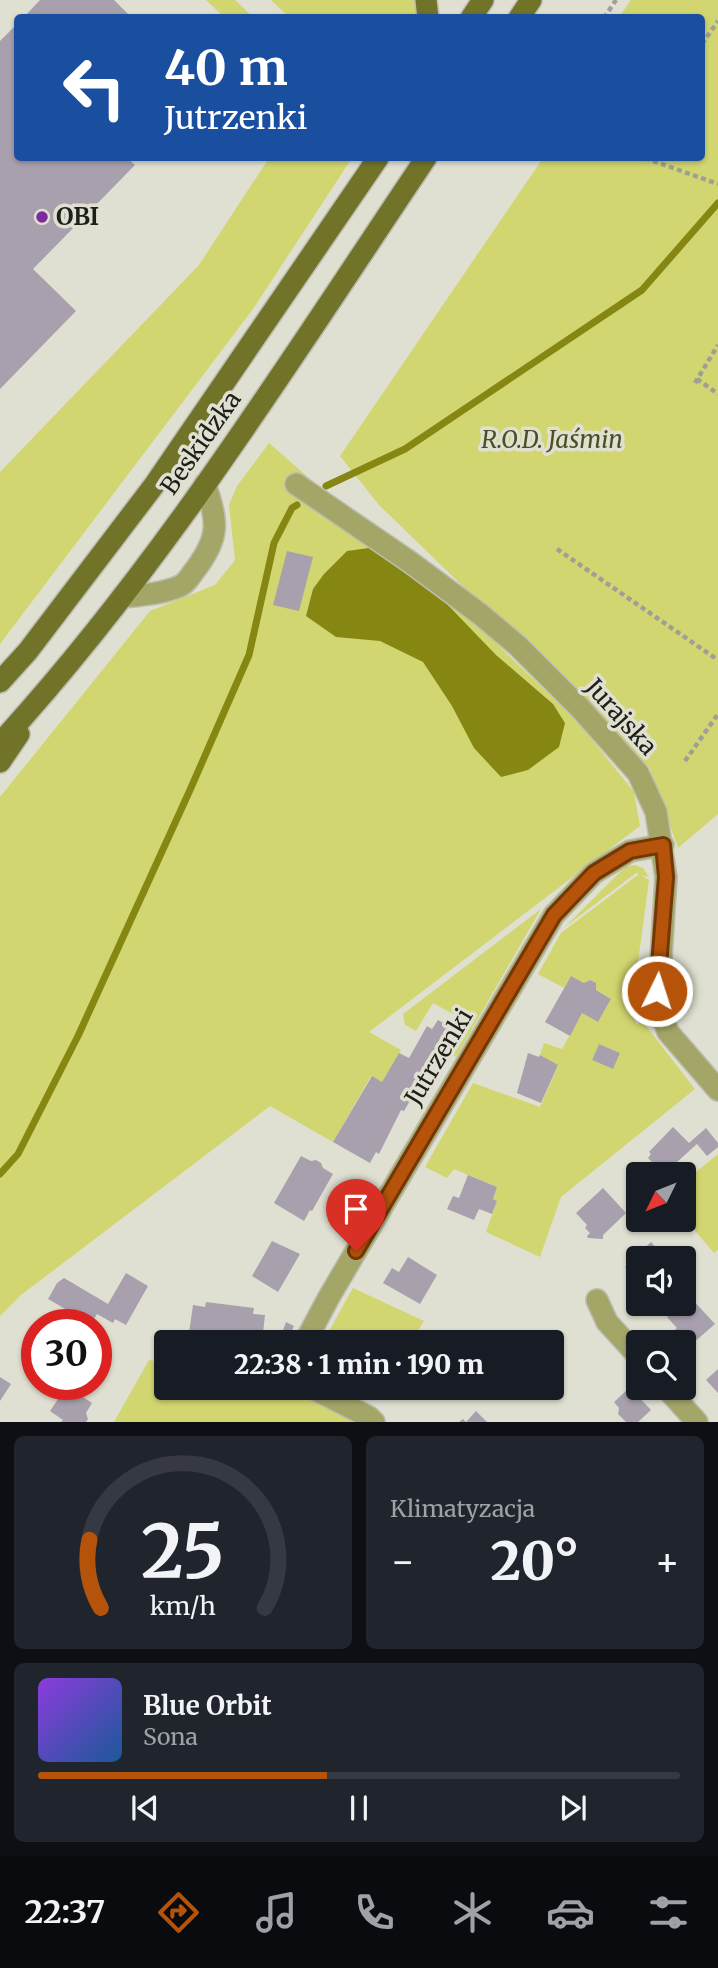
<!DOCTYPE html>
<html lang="pl">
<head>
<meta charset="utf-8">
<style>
  body { margin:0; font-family:Merriweather,serif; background:#20242c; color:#f1f3f6; height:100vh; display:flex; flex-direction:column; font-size:26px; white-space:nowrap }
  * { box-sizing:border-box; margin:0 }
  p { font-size:23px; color:#9ea1a6 }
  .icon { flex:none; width:38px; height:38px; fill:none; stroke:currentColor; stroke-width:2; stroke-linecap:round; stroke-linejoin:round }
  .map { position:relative; height:1422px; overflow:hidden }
  .side { display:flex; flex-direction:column; gap:14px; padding:14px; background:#0d0f14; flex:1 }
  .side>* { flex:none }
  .top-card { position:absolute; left:14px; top:14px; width:691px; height:147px; border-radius:7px; box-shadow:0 2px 5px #0004; background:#1a4fa0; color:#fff; overflow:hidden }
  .needle { width:46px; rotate:227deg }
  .tools { position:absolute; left:626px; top:1162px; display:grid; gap:14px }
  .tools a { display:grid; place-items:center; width:70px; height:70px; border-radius:7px; background:#171b24; box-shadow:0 2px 5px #0004; font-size:35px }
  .speed { position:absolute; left:21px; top:1309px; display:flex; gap:14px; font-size:35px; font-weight:700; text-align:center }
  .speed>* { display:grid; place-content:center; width:91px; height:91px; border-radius:50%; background:#171b24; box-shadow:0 2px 5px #0004; line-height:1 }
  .speed .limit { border:10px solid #d22; background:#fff; color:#111 }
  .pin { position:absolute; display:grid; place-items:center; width:60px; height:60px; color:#fff; margin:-72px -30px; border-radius:50% 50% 50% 0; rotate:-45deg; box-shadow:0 0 7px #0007 }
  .pin .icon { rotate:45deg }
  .me { position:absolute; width:77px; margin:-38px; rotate:4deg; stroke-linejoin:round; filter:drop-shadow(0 0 5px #0008) }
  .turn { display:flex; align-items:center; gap:24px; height:147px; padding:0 35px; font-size:32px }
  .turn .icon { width:91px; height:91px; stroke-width:2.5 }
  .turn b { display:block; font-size:49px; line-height:60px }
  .big { font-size:52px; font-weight:800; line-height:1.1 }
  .side .card { flex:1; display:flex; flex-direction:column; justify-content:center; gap:10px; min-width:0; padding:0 24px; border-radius:10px; background:#20242c }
  .side .dial { align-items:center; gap:0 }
  .dial svg { height:182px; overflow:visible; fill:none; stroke:#363941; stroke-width:7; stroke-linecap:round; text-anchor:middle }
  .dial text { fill:#f1f3f6; stroke:none }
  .song { display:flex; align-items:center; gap:21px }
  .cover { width:84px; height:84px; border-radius:10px; background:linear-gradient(135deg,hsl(270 70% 55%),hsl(210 70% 35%)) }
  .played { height:7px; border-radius:4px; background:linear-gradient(90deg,#b45309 45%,#363941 45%) }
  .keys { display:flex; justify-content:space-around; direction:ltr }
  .heat { display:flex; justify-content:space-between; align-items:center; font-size:38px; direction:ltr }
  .side .tiles { flex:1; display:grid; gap:14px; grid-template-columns:1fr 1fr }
  .card:last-child { grid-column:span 2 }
  .trip { position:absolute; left:154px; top:1330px; width:410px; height:70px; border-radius:7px; background:#171b24; box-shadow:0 2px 5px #0004; font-weight:800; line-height:70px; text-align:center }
  .tabs { display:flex; height:112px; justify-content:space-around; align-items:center; background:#090b0e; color:#9ea1a6 }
  .tabs .icon { width:49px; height:49px }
  .tabs .selected { color:#b45309 }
  .tabs b { font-size:32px; color:#f1f3f6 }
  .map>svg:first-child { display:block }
  .green { fill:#d2d670; fill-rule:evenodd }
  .water { fill:#868713 }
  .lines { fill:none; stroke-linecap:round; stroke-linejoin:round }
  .stream { stroke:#868713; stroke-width:7 }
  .building { fill:#a9a0ad }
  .minor-casing { stroke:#bcbdb0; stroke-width:24 }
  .major-casing { stroke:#bcbdb0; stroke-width:24 }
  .path { stroke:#9fa094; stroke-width:4.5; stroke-dasharray:5 3.5; stroke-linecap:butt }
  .minor { stroke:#a4a668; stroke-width:21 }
  .major { stroke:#717329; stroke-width:21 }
  .route-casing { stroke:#753606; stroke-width:18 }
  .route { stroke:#b45309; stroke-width:12 }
  .poi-dot { fill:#7e2c9c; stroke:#dfe0d1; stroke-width:2.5 }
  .labels { text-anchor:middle; stroke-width:7; stroke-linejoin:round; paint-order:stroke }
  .poi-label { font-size:24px; font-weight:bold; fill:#1f1f1a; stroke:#dfe0d1; text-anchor:start }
  .park-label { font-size:24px; font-style:italic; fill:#4d4e23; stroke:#dfe0d1 }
  .street-label { font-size:24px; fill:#1f1f1a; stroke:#dfe0d1 }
</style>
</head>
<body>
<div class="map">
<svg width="718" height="1422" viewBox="0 0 718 1422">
  <rect width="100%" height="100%" fill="#dfe0d1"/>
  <g class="green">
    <polygon points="206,0 235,0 253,17 224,17"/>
    <polygon points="271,0 418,0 421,17 289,17"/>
    <polygon points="631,0 718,0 718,814 678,848 649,767 379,505 340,456 543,158 702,158 702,18 619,17"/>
    <polygon points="269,158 352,158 253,309 0,644 0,472 199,265"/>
    <polygon points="269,443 475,623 578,722 634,792 640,826 369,1032 401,1050 382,1082 371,1076 333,1142 270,1106 21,1295 0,1316 0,797 150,611 215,585 235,560 229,505 237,486"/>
    <path d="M635,865L643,868L649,877L641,875L649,880L634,992L636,1024L643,1022L695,1089L561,1197L540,1257L486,1232L497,1201L493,1199L497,1187L454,1169L447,1178L425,1167L473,1083L540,1107L558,1066L540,1055L544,1043L562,1049L582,1013L598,1022L611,999L596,990V984L590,980L584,983L571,976L564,988L538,974L561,933L639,874L636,873L565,927L626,866ZM599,1044L619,1053L613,1069L592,1060Z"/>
    <polygon points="541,909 456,1057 444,1050 462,1019 433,1003 416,1031 405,1025 403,1014"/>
    <polygon points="718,1154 718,1250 714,1253 684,1218 684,1182"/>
    <polygon points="353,1288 424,1321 411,1342 323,1342"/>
    <polygon points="149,1360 166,1363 166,1388 285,1388 336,1409 358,1422 114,1422"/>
  </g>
  <polygon class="water" points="369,548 392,561 445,602 496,655 553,704 565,723 559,747 528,770 501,777 474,748 452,706 423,662 380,641 336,637 306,616 313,589 324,574 347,551"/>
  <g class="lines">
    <g class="stream">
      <polyline points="326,486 405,449 642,290 718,203"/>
      <polyline points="0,1174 18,1154 78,1036 190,790 249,655 274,543 292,508 297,505"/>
    </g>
  </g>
  <g class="building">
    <polygon points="40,0 114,0 132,18 23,18"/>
    <polygon points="18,23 18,158 127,158 135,165 33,269 76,311 0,389 0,41"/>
    <polygon points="287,551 313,557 299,611 273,605"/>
    <polygon points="571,976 584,983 590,980 596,983 596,990 611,999 598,1022 582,1013 570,1036 545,1022"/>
    <polygon points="438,1020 452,1028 404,1111 401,1110 379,1154 376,1152 370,1163 333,1142 372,1076 382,1082 399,1053 409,1058 427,1026 432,1029"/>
    <polygon points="599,1044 620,1053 613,1069 592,1060"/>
    <polygon points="528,1053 539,1057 540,1055 558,1065 541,1103 517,1093"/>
    <polygon points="673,1127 689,1143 706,1128 718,1143 718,1147 707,1156 697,1144 677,1162 684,1171 680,1174 664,1174 661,1172 657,1174 652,1169 655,1165 648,1158 651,1154 649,1152"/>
    <polygon points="301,1156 311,1161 316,1160 321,1163 323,1168 333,1174 312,1211 310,1210 304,1221 274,1203"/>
    <polygon points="468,1175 497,1187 493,1199 497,1201 492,1214 479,1209 474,1220 447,1209 453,1196 459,1198"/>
    <polygon points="603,1188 626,1213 603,1235 603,1239 588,1238 587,1236 590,1233 585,1228 587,1225 576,1213"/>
    <polygon points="272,1241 300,1254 278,1292 252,1276"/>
    <polygon points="651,1242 658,1250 654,1253 659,1258 639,1258 639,1285 625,1267"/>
    <polygon points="408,1257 437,1275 420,1304 383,1283 392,1268 399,1272"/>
    <polygon points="126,1273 148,1286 126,1325 115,1319 113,1323 97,1314 91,1324 48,1299 57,1283 64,1278 108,1304"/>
    <polygon points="690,1297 715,1324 684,1351 684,1342 671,1342 677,1337 672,1332 677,1328 667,1317"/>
    <polygon points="206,1302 254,1308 253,1314 265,1315 262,1342 216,1338 213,1342 214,1336 189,1333 193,1305 205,1307"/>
    <polygon points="286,1322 294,1326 288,1339 281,1336"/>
    <polygon points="441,1331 448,1331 461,1342 434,1342"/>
    <polygon points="718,1369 718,1393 706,1380"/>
    <polygon points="0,1377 11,1384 0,1401"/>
    <polygon points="431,1388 449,1388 444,1398 429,1390"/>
    <polygon points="64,1390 74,1396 77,1393 92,1403 86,1413 88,1419 86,1422 61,1422 63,1420 50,1411"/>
    <polygon points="627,1390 630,1394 633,1391 651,1410 638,1422 626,1422 618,1414 619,1408 614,1402"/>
    <polygon points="476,1411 487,1422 459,1422 463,1419 466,1422"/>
  </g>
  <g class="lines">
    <defs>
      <g id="minor">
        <polyline points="296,484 410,562 480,614 518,646 580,708 638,773 656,812 666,877 658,1006 668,1032 718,1090"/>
        <path d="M122,597C141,595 162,594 180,586C187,583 190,576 195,570C220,536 218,523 205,484"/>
        <polyline points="597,1300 607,1322 639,1357"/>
        <polyline points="305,1342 329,1297 554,915 594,873 630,851 663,845"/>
        <polyline points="312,1388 369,1417 374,1422"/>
        <polyline points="666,1388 697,1422"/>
      </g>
      <g id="major">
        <polyline points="426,0 428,18"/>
        <polyline points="471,18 483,0"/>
        <polyline points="519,18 531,0"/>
        <polyline points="0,682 28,651 155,484 378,158"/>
        <path d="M0,743C163,565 292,357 426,158"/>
        <polyline points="0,762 19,734"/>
      </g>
    </defs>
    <use href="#minor" class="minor-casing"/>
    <use href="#major" class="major-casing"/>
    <g class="path">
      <polyline points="604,18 616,0"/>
      <polyline points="702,44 718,21"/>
      <polyline points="645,158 718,184"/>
      <polyline points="697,379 718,394"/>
      <polyline points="695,383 718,345"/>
      <polyline points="557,549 718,660"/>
      <polyline points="685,761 718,714"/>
    </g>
    <use href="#minor" class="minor"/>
    <use href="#major" class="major"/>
  </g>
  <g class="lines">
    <defs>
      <polyline id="route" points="356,1251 554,915 594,873 630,851 663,845 666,877 657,991"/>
    </defs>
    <use href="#route" class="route-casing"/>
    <use href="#route" class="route"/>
  </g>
  <circle class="poi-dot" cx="42" cy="217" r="7"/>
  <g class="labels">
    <g class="poi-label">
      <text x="56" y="225">OBI</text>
    </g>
    <g class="park-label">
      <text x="552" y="448">R.O.D. Jaśmin</text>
    </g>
    <g class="street-label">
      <text transform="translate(201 443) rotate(-55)" y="8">Beskidzka</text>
      <text transform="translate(621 717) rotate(48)" y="8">Jurajska</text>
      <text transform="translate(439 1057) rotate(-59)" y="8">Jutrzenki</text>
    </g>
  </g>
</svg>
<div class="tools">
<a><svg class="needle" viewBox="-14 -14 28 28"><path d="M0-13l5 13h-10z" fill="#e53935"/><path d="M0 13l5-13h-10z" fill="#9ea1a6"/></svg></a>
<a><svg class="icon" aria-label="sound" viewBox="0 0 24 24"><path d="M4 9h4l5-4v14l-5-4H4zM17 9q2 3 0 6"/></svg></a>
<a><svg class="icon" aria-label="search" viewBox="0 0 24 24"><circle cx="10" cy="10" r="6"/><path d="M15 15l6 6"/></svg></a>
</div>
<div class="speed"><div class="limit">30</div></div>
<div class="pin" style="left:356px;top:1251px;background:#d93025"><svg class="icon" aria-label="arrive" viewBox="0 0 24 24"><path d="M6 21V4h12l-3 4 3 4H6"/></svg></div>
<svg class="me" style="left:657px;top:991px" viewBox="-20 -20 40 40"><circle r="17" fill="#b45309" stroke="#fff" stroke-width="3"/><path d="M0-11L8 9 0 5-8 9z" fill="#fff"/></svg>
<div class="trip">22:38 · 1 min · 190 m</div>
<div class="top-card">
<div class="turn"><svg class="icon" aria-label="left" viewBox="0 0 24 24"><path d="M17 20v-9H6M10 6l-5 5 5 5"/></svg><div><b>40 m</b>Jutrzenki</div></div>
</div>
</div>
<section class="side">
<div class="tiles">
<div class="card dial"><svg viewBox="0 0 100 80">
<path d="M14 69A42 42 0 1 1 86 69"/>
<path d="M14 69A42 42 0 0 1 9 39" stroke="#b45309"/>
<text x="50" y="56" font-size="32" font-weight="700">25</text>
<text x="50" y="72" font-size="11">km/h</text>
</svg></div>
<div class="card"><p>Klimatyzacja</p>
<div class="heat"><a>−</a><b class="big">20°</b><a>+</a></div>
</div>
<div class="card">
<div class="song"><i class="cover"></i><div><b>Blue Orbit</b><p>Sona</p></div></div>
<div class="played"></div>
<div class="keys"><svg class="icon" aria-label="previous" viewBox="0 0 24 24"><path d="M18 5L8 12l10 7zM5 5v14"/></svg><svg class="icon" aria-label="pause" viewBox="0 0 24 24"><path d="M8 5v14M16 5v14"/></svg><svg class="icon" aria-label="next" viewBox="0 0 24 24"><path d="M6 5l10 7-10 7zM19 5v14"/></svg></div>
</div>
</div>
</section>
<nav class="tabs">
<b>22:37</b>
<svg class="icon selected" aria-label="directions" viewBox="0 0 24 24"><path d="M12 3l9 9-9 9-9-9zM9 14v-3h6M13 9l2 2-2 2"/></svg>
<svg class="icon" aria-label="music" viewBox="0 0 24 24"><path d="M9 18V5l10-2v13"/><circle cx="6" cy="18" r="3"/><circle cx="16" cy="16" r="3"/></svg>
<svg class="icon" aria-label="phone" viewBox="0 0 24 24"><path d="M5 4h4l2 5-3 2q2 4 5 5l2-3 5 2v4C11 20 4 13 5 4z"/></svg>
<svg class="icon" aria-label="climate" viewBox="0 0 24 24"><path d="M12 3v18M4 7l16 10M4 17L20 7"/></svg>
<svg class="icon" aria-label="car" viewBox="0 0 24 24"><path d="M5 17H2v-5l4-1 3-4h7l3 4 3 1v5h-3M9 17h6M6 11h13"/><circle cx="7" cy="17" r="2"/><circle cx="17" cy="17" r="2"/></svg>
<svg class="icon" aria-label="filters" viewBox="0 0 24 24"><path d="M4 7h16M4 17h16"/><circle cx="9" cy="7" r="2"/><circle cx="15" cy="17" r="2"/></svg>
</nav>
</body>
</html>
